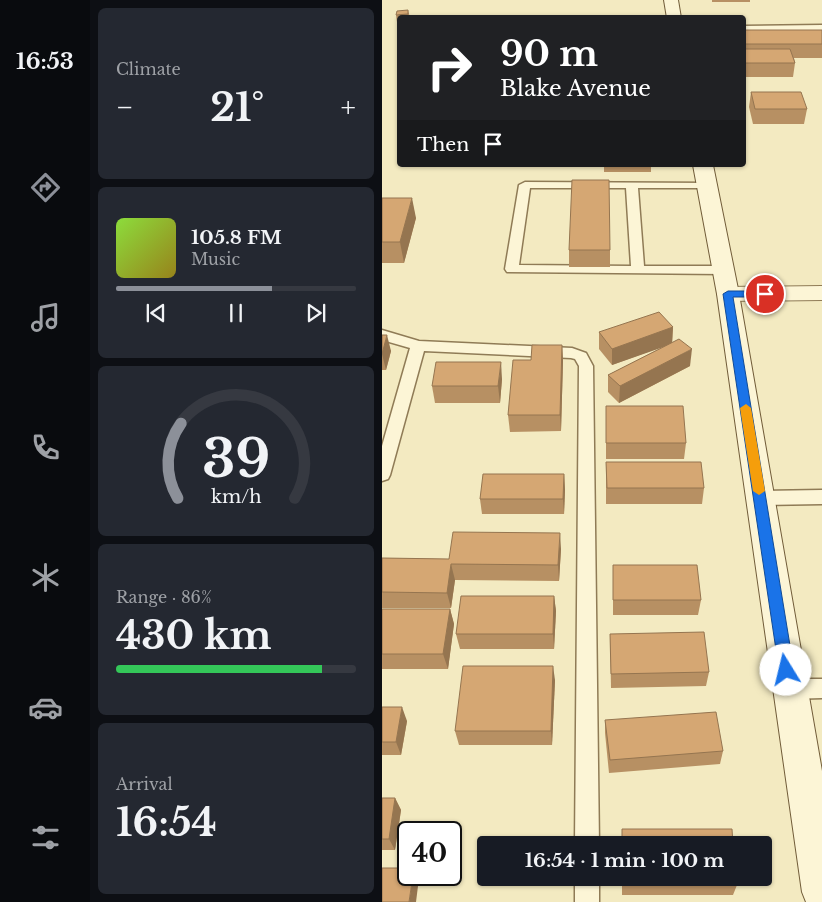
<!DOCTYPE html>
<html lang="en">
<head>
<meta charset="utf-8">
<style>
  body { margin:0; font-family:"Libre Baskerville",serif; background:#242831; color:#f1f3f6; height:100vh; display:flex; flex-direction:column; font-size:19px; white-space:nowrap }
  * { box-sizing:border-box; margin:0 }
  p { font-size:16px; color:#9ea1a6 }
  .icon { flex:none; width:28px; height:28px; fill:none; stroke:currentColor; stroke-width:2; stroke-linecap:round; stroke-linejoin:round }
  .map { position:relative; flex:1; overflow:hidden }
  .drawer { display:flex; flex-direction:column; gap:8px; padding:8px; background:#0d0f14; width:292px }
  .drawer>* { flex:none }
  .top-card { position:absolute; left:15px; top:15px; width:349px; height:152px; border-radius:5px; box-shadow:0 1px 4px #0004; background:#202124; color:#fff; overflow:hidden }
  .speed { position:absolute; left:15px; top:821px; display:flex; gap:10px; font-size:25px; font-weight:700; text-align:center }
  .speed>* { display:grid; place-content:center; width:65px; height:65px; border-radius:50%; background:#171b24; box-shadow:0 1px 4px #0004; line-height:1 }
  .speed .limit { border:2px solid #111; border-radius:8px; background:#fff; color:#111 }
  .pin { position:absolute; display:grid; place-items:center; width:42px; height:42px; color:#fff; margin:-21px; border:2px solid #fff; border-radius:50%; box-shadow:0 1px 5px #0007 }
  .me { position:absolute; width:55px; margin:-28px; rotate:351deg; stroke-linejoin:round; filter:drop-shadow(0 0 4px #0008) }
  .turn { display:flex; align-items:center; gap:18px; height:105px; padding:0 20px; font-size:22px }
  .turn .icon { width:65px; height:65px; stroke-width:2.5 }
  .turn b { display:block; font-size:35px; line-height:42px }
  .then { display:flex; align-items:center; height:48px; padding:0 20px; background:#0003; gap:10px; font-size:19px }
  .big { font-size:38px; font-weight:700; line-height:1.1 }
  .drawer .card { flex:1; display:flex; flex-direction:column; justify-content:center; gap:8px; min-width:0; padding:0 18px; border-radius:8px; background:#242831 }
  .drawer .dial { align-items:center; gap:0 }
  .dial svg { height:130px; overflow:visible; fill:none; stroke:#363941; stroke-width:7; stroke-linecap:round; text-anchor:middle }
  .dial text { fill:#f1f3f6; stroke:none }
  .song { display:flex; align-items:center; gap:15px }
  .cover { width:60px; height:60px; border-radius:8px; background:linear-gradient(135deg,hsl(90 70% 55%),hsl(50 70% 35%)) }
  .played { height:5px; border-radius:2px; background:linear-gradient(90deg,#8c9099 65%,#363941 65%) }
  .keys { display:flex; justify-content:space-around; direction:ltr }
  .heat { display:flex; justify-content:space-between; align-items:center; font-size:28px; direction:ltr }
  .charge { height:8px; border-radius:4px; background:linear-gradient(90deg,#34c759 86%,#363941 0) }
  .trip { position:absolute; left:95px; top:836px; width:295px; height:50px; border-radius:5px; background:#171b24; box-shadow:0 1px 4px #0004; font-weight:700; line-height:50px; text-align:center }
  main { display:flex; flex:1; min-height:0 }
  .menu { display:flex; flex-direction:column; width:90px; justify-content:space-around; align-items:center; background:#090b0e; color:#9ea1a6 }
  .menu .icon { width:35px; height:35px }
  .menu .selected { color:#8c9099 }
  .menu b { font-size:22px; color:#f1f3f6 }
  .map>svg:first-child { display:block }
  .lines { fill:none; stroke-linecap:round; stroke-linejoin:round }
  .lane-casing { stroke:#8f7b56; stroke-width:3 }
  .street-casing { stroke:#8f7b56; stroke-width:2 }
  .secondary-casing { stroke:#715c39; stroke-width:2 }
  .lane { fill:#fcf5d6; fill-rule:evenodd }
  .street { fill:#fcf5d6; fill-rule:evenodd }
  .secondary { fill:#fcf5d6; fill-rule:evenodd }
  .wall { fill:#b79063 }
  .shaded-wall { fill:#957550 }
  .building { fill:#d5a773; stroke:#957550 }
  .route { fill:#1a73e8; stroke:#114b97 }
  .slow { fill:#f59e0b }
</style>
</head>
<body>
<main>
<nav class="menu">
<b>16:53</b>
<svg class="icon selected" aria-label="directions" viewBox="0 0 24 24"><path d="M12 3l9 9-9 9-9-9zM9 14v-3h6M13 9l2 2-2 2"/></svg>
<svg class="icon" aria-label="music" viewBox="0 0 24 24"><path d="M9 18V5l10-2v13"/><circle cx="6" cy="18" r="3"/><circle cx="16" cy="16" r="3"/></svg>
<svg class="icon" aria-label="phone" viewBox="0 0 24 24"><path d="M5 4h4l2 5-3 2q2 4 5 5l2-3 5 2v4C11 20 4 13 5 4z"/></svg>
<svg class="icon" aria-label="climate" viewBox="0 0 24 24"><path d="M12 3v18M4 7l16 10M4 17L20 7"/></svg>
<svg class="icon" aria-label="car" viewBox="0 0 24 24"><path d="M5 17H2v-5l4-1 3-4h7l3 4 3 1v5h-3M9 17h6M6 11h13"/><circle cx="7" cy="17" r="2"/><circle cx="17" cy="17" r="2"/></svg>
<svg class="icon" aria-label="filters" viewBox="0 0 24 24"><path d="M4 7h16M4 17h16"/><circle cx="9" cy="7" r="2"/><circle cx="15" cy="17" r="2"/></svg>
</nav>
<section class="drawer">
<div class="card"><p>Climate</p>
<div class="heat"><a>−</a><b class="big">21°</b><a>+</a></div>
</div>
<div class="card">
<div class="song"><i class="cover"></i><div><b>105.8 FM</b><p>Music</p></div></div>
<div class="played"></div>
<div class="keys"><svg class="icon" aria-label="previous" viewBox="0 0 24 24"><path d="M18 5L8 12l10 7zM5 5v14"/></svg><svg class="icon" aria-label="pause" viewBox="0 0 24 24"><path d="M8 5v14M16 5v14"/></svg><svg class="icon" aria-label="next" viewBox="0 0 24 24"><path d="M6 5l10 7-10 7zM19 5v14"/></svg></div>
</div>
<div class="card dial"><svg viewBox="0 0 100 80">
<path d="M14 69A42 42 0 1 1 86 69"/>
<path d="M14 69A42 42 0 0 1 16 23" stroke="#8c9099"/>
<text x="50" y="56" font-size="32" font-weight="700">39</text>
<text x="50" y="72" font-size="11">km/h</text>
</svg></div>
<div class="card"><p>Range · 86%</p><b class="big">430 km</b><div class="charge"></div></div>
<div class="card"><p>Arrival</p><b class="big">16:54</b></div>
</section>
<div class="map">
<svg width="440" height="902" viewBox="0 0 440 902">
  <rect width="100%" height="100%" fill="#f3eac1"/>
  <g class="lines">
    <defs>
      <g id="lane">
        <polygon points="440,25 440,31 361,32 361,26"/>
        <path d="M143,182L329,183V187L325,188H256L262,266H342L349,270L342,274L125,272L123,269L137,185ZM148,188H244L249,266L137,265Z"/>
        <polygon points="0,330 37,341 190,348 204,353 211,366 217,845 193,845 197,366 193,359 189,358 42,351 8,475 6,479 0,481 0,446 28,348 0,340"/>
        <polygon points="440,490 440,504 378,505 372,503 369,498 372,493 378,491"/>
        <polygon points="407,679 440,679 440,698 407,699 400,696 397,689 400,682"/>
        <rect x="193" y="878" width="24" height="24"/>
      </g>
      <polygon id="street" points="440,286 440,300 346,301 338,299 335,294 338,289 346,287"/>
      <g id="secondary">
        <polygon points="282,0 296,0 299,18 285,18"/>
        <polygon points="311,165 331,165 357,294 440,771 440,902 424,902 420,892 335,294"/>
      </g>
    </defs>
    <use href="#lane" class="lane-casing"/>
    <use href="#street" class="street-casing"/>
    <use href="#secondary" class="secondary-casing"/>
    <use href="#lane" class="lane"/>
    <use href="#street" class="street"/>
    <use href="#secondary" class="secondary"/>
  </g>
  <g class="wall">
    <rect x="330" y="0" width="38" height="2"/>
    <polygon points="26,10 28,18 18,18 18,22 15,22 14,15"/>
    <polygon points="361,30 440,30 440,58 412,58 413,63 411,77 361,77"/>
    <polygon points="369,92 425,109 422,124 371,124 367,107"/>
    <rect x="222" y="165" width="47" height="7"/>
    <polygon points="0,198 34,218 22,263 0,263"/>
    <rect x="187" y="250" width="41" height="17"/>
    <polygon points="291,327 290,343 308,366 237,403 226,392 226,375 285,345 230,365 217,349 217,332"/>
    <polygon points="0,335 9,351 4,370 0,370"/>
    <polygon points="180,345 181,361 179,431 128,432 126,415"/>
    <polygon points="120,379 118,403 53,403 50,386"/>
    <polygon points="224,406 304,443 302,459 224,459"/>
    <polygon points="224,462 322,488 320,504 224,504"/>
    <polygon points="182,474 183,490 182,514 100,514 98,499"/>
    <polygon points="179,549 177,581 73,580 69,608 0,608 0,558 67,559"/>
    <polygon points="231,565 319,600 316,615 231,615"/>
    <polygon points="172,596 174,611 172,649 78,649 74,634"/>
    <polygon points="0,609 68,609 72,624 66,669 0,669"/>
    <polygon points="228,634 327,672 324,686 229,688"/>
    <polygon points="173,680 170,745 77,745 73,731"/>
    <polygon points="0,707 25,721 19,755 0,755"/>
    <polygon points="223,720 341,751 338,764 227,773 223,733"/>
    <polygon points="0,798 13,798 19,810 13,850 0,850"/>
    <polygon points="240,878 354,878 355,885 351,895 240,895"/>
  </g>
  <g class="shaded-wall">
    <polygon points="30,198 34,218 22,263 18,242"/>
    <polygon points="291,327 290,344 230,365 230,349"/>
    <polygon points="5,335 9,351 4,370 0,354"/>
    <polygon points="180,345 181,361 179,431 178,415"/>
    <polygon points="310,349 308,366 237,403 238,386"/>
    <polygon points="119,362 120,379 118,403 116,386"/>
    <polygon points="182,474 183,490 182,514 181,499"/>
    <polygon points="178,533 179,549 177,581 176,565"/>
    <polygon points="69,564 73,580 69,608 65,593"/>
    <polygon points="172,596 174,611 172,649 171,634"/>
    <polygon points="68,609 72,624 66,669 61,654"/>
    <polygon points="171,666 173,680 170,745 169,731"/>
    <polygon points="20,707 25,721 19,755 14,742"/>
    <polygon points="13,798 19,810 13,850 7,839"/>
    <polygon points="31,875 36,875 37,878 34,902 27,902"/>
  </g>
  <g class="building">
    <polygon points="26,10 26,14 14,15 15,11"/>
    <rect x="361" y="30" width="79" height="14"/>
    <polygon points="361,49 408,49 413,63 361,63"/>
    <polygon points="369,92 419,92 425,109 373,109"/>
    <polygon points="190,180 227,180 228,250 187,250"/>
    <polygon points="0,198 30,198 18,242 0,242"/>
    <polygon points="277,312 291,327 230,349 217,332"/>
    <polygon points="0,335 5,335 0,354"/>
    <polygon points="297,339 310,349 238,386 226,375"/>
    <polygon points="150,345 180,345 178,415 126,415 131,360 149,360"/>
    <polygon points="54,362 119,362 116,386 50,386"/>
    <polygon points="224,406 301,406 304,443 224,443"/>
    <polygon points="224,462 319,462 322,488 225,488"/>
    <polygon points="101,474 182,474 181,499 98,499"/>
    <polygon points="71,532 178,533 176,565 69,564 65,593 0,592 0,558 67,559"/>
    <polygon points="231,565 315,565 319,600 231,600"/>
    <polygon points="79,596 172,596 171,634 74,634"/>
    <polygon points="0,609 68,609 61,654 0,654"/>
    <polygon points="322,632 327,672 229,674 228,634"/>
    <polygon points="81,666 171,666 169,731 73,731"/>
    <polygon points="0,707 20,707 14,742 0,742"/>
    <polygon points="334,712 341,751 228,760 223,720"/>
    <polygon points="0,798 13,798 7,839 0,839"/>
    <polygon points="240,829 350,829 351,845 240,845"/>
    <polygon points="0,868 26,868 26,875 31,875 27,902 0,902"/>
    <polygon points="241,878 354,878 355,885 241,885"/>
  </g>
  <polygon class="route" points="346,291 383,291 388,294 383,297 351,297 412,670 409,674 404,676 400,674 397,670 341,294"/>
  <polygon class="slow" points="364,404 369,408 383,491 377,495 371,491 358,408"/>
</svg>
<div class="speed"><div class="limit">40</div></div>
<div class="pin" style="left:383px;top:294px;background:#d93025"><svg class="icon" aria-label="arrive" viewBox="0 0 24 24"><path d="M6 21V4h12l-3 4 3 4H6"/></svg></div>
<svg class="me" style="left:404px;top:670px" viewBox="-20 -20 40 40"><circle r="19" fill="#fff"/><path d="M0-13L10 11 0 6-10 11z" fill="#1a73e8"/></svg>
<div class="trip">16:54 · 1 min · 100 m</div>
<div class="top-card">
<div class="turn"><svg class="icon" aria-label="right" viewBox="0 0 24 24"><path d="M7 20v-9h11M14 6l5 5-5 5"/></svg><div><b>90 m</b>Blake Avenue</div></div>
<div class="then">Then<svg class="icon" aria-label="arrive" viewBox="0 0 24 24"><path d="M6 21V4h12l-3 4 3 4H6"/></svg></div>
</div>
</div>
</main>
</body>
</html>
